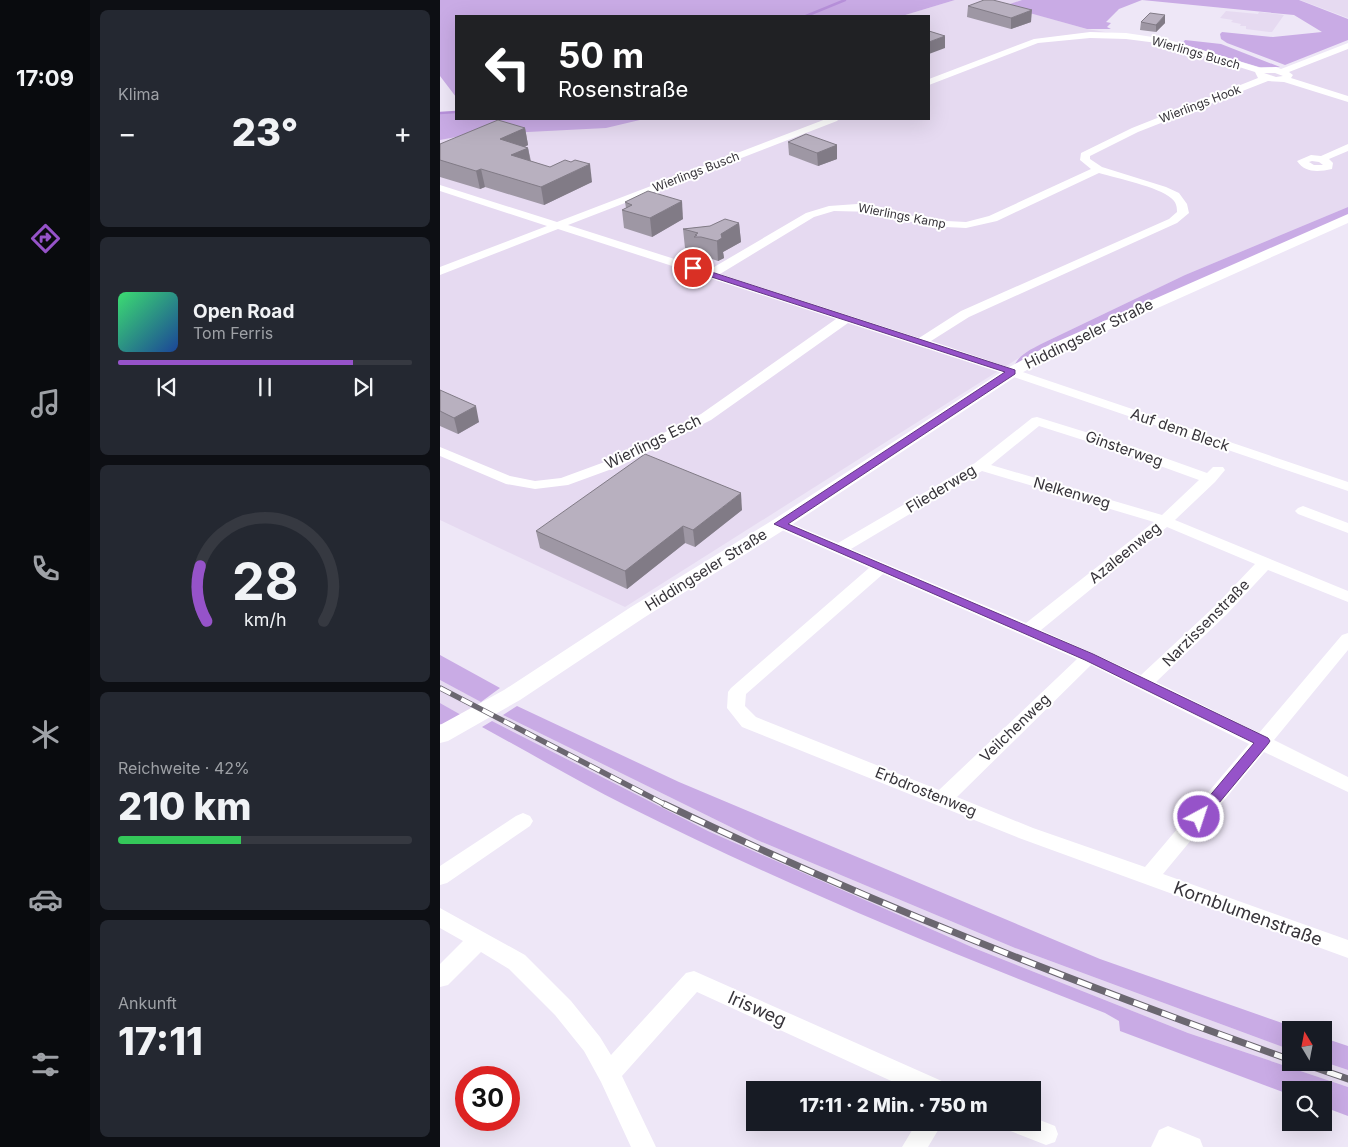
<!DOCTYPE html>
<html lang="de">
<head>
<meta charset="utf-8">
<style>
  body { margin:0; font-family:Inter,sans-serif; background:#242831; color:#f1f3f6; height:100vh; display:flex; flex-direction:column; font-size:19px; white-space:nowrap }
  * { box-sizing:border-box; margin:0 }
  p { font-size:16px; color:#9ea1a6 }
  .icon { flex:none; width:28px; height:28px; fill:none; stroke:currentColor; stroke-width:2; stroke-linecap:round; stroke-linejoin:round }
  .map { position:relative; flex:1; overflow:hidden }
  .details { display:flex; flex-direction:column; gap:10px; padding:10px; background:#0d0f14; width:350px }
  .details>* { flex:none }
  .top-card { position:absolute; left:15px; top:15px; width:475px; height:105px; border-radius:0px; box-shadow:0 5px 20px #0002; background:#202124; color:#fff; overflow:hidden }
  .needle { width:32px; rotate:350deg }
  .buttons { position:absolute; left:842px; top:1021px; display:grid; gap:10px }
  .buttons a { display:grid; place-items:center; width:50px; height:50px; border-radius:0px; background:#171b24; box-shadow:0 5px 20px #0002; font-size:25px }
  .speed { position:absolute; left:15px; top:1066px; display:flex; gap:10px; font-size:25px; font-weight:700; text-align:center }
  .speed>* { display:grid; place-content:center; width:65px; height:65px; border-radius:50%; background:#171b24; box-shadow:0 5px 20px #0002; line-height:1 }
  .speed .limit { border:8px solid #d22; background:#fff; color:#111 }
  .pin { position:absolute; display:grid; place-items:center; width:42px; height:42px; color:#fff; margin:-21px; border:2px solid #fff; border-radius:50%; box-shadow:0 1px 5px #0007 }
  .me { position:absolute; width:55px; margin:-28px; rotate:40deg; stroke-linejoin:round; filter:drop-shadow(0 0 4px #0008) }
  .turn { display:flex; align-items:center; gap:18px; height:105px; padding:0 20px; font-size:22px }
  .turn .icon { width:65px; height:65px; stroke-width:2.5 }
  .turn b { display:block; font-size:35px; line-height:42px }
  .big { font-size:38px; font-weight:800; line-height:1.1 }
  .details .widget { flex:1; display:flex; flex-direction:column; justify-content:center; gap:8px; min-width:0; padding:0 18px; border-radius:8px; background:#242831 }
  .details .dial { align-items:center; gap:0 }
  .dial svg { height:130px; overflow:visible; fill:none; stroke:#363941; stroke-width:7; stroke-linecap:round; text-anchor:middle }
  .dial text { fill:#f1f3f6; stroke:none }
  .song { display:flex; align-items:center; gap:15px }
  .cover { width:60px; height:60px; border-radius:8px; background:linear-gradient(135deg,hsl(140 70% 55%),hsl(220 70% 35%)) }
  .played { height:5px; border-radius:2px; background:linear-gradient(90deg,#9653c9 80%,#363941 80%) }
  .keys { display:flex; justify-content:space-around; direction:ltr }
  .heat { display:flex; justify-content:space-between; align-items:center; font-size:28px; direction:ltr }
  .charge { height:8px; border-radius:4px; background:linear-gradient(90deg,#34c759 42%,#363941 0) }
  .trip { position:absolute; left:306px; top:1081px; width:295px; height:50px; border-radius:0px; background:#171b24; box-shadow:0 5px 20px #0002; font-weight:800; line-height:50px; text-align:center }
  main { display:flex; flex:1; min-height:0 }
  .tab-bar { display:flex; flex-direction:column; width:90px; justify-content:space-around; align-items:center; background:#090b0e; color:#9ea1a6 }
  .tab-bar .icon { width:35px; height:35px }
  .tab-bar .current { color:#9653c9 }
  .tab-bar b { font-size:22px; color:#f1f3f6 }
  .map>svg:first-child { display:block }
  .built { fill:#e6daf1 }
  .green { fill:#c9abe5 }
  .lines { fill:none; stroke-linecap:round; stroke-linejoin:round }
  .stream { stroke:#b790da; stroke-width:2.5 }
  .minor { fill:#fff; fill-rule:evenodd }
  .tertiary { fill:#fff; fill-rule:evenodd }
  .rail-far1-casing { stroke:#6b6770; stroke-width:5.5 }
  .rail-casing { stroke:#6b6770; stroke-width:7 }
  .rail-far1 { stroke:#fff; stroke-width:4; stroke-dasharray:12; stroke-linecap:butt }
  .rail { stroke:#fff; stroke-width:5; stroke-dasharray:15; stroke-linecap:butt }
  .wall { fill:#9e97a4 }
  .shaded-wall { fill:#817b86 }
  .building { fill:#b8b0bf; stroke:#817b86 }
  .route { fill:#9653c9; stroke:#623683 }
  .labels { text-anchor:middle; stroke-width:4; stroke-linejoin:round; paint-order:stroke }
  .far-street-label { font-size:12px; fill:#37343a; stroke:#fff }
  .street-label { font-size:15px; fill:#37343a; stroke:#fff }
  .near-street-label { font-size:18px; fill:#37343a; stroke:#fff }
</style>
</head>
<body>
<main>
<nav class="tab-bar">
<b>17:09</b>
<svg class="icon current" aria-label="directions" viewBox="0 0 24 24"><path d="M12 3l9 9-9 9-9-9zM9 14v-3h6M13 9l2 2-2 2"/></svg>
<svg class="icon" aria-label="music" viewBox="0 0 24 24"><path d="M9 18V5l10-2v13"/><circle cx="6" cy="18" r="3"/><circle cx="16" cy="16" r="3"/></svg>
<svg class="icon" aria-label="phone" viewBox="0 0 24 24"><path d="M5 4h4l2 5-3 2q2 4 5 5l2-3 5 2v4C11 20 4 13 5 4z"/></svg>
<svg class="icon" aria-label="climate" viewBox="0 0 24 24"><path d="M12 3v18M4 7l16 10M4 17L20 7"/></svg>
<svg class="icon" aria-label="car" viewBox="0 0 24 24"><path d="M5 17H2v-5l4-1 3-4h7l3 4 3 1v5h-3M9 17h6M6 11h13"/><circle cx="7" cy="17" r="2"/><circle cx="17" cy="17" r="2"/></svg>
<svg class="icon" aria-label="filters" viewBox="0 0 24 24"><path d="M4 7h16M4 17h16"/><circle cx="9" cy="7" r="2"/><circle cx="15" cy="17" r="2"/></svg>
</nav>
<section class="details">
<div class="widget"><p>Klima</p>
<div class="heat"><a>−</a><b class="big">23°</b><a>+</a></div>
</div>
<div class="widget">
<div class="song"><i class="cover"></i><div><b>Open Road</b><p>Tom Ferris</p></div></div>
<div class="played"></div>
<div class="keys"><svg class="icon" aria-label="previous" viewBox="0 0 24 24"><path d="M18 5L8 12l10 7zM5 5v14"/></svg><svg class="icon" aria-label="pause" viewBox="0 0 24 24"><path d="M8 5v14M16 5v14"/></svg><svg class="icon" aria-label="next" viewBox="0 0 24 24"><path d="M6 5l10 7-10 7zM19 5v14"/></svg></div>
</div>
<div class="widget dial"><svg viewBox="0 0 100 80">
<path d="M14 69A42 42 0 1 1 86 69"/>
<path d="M14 69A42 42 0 0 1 10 35" stroke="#9653c9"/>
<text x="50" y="56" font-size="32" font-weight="700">28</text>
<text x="50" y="72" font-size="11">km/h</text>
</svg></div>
<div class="widget"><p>Reichweite · 42%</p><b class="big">210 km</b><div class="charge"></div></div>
<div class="widget"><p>Ankunft</p><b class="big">17:11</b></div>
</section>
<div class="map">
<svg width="908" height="1147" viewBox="0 0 908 1147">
  <rect width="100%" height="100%" fill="#eee7f7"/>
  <g class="built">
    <polygon points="515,0 582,0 565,6 647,29 726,42 821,71 842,72 908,46 908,207 745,275 601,344 185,607 0,520 0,140 27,134 203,119 489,119 489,16 462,16"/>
    <polygon points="860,0 908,0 908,18"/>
    <polygon points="786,11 818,14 819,12 844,15 832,32 829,32 806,29 806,26 800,26 801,24 791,22 793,20 780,18"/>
    <polygon points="0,680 44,703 23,716 0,703"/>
    <polygon points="63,715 317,840 575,948 851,1050 851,1062 884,1062 908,1070 908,1087 748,1033 534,948 268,831 52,721"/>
  </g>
  <g class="green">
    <polygon points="0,0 515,0 462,16 16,16 16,97 0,76"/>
    <polygon points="582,0 859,0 908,19 908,40 845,65 787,43 781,39 780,34 782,32 833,37 882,32 854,15 702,0 679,9 666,22 671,23 667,27 671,29 647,29 564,6"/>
    <polygon points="745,40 781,44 840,67 819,67 742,44"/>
    <polygon points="16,112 16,119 204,119 166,128 27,135 0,140 0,113"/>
    <path d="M908,207V218L572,372C576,356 588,351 601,344L745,275Z"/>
    <polygon points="0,655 60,688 41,702 0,680"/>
    <polygon points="0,703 23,716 5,726 0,724"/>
    <polygon points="77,706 239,782 660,959 862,1030 851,1030 851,1050 575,948 317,840 63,715"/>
    <path d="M52,721L268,831L534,948L748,1033L908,1087V1116L884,1107V1090H851V1095L680,1031L679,1021L665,1013C502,950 341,883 185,805C137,781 90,753 42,727Z"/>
    <polygon points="884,1038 908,1046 908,1070 884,1062"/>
  </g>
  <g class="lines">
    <g class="stream">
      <polyline points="366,16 405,0"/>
      <polyline points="0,113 16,112"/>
    </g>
    <g class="minor">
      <path d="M650,32L686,33L726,39L821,68L836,67L841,69L908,43V49L849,72L853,75L851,78L908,96V102L844,82L828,81L698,132L650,156V159L662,167L726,187L739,193L747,204L749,213L737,223L529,317L491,341L908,482V491L559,372L408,323L271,420L180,466L128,485L95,489L66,484L0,456V447L70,476L95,481L121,478L170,460L261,414L396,319L118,229L0,275V267L107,226L0,191V185L117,222L386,119H399L397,121L128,225L269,270L366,213L389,206L417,204L437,206L487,220L526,222L549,216L651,169L640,160L641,153L692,128L818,78L815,72L725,44L686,39L650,38L598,43L489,85V79L594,39ZM824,73H835L843,76L836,77ZM659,173C676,178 719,187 731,198C736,202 737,206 737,212L729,219L521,311L479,338L280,274L374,217L394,211L436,212L486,226L526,228L557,221Z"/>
      <path d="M908,144V151L889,159L893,163L892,169C878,172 865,173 857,161L871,155L881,156ZM872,161L879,162L883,165H874L869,162Z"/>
      <path d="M597,417L697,448L767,473L773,467H783L785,470L775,482L735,520L908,591V602L828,570L787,614L716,682L819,733L902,635L908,633V650L834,740L908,777V792L824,752L723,874L908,940V958L579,838L302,727L287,708L288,692L291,688L429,568L335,527L332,524L335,521H345L398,543L535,463L592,418ZM599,426L687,454L759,480L722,515L551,465ZM542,471L714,522L586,623L411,549ZM727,527L815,564L775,606L701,675L601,630ZM443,574L637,659L499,790L316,717L305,706L306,694ZM651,665L809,744L705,867L593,828L517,797Z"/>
      <polygon points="863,506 908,523 908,533 858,514 855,511 858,508"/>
      <polygon points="83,813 90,816 93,821 90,826 7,883 0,885 0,866 76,816"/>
      <polygon points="0,908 85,955 131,1001 160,1037 171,1055 246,973 254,971 504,1082 508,1090 471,1090 257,992 182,1076 216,1147 191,1147 161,1082 144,1051 115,1015 69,969 41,952 8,985 0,987 0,964 23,941 0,928"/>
      <polygon points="592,1117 615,1126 618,1134 615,1142 606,1145 568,1130 565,1122 592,1122"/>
      <polygon points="477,1122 503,1122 488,1147 462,1147"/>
      <polygon points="728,1126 760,1139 763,1147 711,1147 719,1130"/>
    </g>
    <polygon class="tertiary" points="908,214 908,223 619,352 578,375 347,528 205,617 80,700 8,741 0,743 0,725 64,690 191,607 333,520 566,369 607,346"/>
    <defs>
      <polyline id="rail-far1" points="0,688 226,805"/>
      <g id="rail">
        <path d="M224,804C427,902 638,984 851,1060"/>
        <polyline points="859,1062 908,1079"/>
      </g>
    </defs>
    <use href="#rail-far1" class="rail-far1-casing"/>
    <use href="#rail" class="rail-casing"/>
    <use href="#rail-far1" class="rail-far1"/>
    <use href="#rail" class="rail"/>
  </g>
  <g class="wall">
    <polygon points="528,6 591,22 571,29 527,17"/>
    <polygon points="701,22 725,23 716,32 700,30"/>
    <polygon points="85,128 88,145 85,147 88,148 91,161 152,182 104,205 45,187 40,189 0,177 0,144"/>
    <polygon points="348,142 397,145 397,159 378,166 349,155"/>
    <polygon points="185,202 243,219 212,237 184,228 182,210 186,208"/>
    <polygon points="299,223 301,242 283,252 284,258 278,261 263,256 256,256 255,251 245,248 243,229"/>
    <polygon points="0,390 39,422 18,434 0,426"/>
    <polygon points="302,510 255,547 245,543 187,589 100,548 96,531"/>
  </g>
  <g class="shaded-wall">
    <polygon points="592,10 591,22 571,29 571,18"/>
    <polygon points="725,15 725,23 716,32 716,25"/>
    <polygon points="505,36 505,48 489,54 489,42"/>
    <polygon points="85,128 88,145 63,157 60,139"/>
    <polygon points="397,145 397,159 378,166 377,153"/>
    <polygon points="88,148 91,165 71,155"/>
    <polygon points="150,164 152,182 104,205 101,187"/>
    <polygon points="41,169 45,187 40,189 36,171"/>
    <polygon points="242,201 243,219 212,237 210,218"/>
    <polygon points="299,223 301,242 283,252 284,258 278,261 277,241 281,234"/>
    <polygon points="36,406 39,422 18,434 14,418"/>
    <polygon points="301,493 302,510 255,547 253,530"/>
    <polygon points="243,526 245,543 187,589 185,571"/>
  </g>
  <g class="building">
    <polygon points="544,0 553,0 592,10 571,18 528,6"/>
    <polygon points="710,13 725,15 716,25 701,22"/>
    <polygon points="489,31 505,36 489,42"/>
    <polygon points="58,120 85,128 60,139 88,148 71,155 110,167 125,160 131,162 135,160 150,164 101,187 41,169 36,171 0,160 0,144"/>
    <polygon points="366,134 397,145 377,153 348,142"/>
    <polygon points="208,191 242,201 210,218 182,210 192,205 185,202"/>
    <polygon points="285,219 299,223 281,234 282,238 277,241 261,237 254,237 257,235 255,235 258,233 243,229 270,226"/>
    <polygon points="0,390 36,406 14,418 0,411"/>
    <polygon points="205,454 301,493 253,530 243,526 185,571 96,531"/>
  </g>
  <polygon class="route" points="250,267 256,267 575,370 575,374 348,524 653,654 828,738 830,741 828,744 764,821 759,822 754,821 752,817 814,743 645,660 334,524 565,372 250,270"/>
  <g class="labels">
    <g class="far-street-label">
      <text transform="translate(756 53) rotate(16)" y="4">Wierlings Busch</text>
      <text transform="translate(760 104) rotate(-21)" y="4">Wierlings Hook</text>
      <text transform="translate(256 172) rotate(-21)" y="4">Wierlings Busch</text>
      <text transform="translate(462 216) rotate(11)" y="4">Wierlings Kamp</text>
    </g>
    <g class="street-label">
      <text transform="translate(649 334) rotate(-26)" y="5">Hiddingseler Straße</text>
      <text transform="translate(740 430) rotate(19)" y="5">Auf dem Bleck</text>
      <text transform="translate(213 442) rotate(-26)" y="5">Wierlings Esch</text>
      <text transform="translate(684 449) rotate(19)" y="5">Ginsterweg</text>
      <text transform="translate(501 489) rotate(-31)" y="5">Fliederweg</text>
      <text transform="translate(632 493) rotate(16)" y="5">Nelkenweg</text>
      <text transform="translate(685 553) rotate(-39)" y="5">Azaleenweg</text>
      <text transform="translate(266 570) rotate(-32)" y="5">Hiddingseler Straße</text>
      <text transform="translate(766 623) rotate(-45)" y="5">Narzissenstraße</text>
      <text transform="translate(575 728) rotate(-44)" y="5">Veilchenweg</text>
      <text transform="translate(486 792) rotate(22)" y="5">Erbdrostenweg</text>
    </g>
    <g class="near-street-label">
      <text transform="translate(808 914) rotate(20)" y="6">Kornblumenstraße</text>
      <text transform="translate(317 1009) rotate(24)" y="6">Irisweg</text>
    </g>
  </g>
</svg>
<div class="buttons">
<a><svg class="needle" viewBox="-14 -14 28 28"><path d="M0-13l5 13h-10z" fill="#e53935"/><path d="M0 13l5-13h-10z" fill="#9ea1a6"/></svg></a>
<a><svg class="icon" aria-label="search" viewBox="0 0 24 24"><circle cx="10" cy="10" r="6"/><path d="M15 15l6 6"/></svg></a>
</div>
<div class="speed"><div class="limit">30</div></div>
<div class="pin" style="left:253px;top:268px;background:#d93025"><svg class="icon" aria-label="arrive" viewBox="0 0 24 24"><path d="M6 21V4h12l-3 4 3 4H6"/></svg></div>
<svg class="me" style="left:759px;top:817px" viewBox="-20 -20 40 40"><circle r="17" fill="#9653c9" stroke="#fff" stroke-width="3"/><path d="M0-11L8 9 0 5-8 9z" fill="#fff"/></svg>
<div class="trip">17:11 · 2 Min. · 750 m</div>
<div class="top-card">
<div class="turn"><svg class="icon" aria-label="left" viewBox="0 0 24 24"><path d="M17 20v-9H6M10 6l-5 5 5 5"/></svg><div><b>50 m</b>Rosenstraße</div></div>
</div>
</div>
</main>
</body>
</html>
